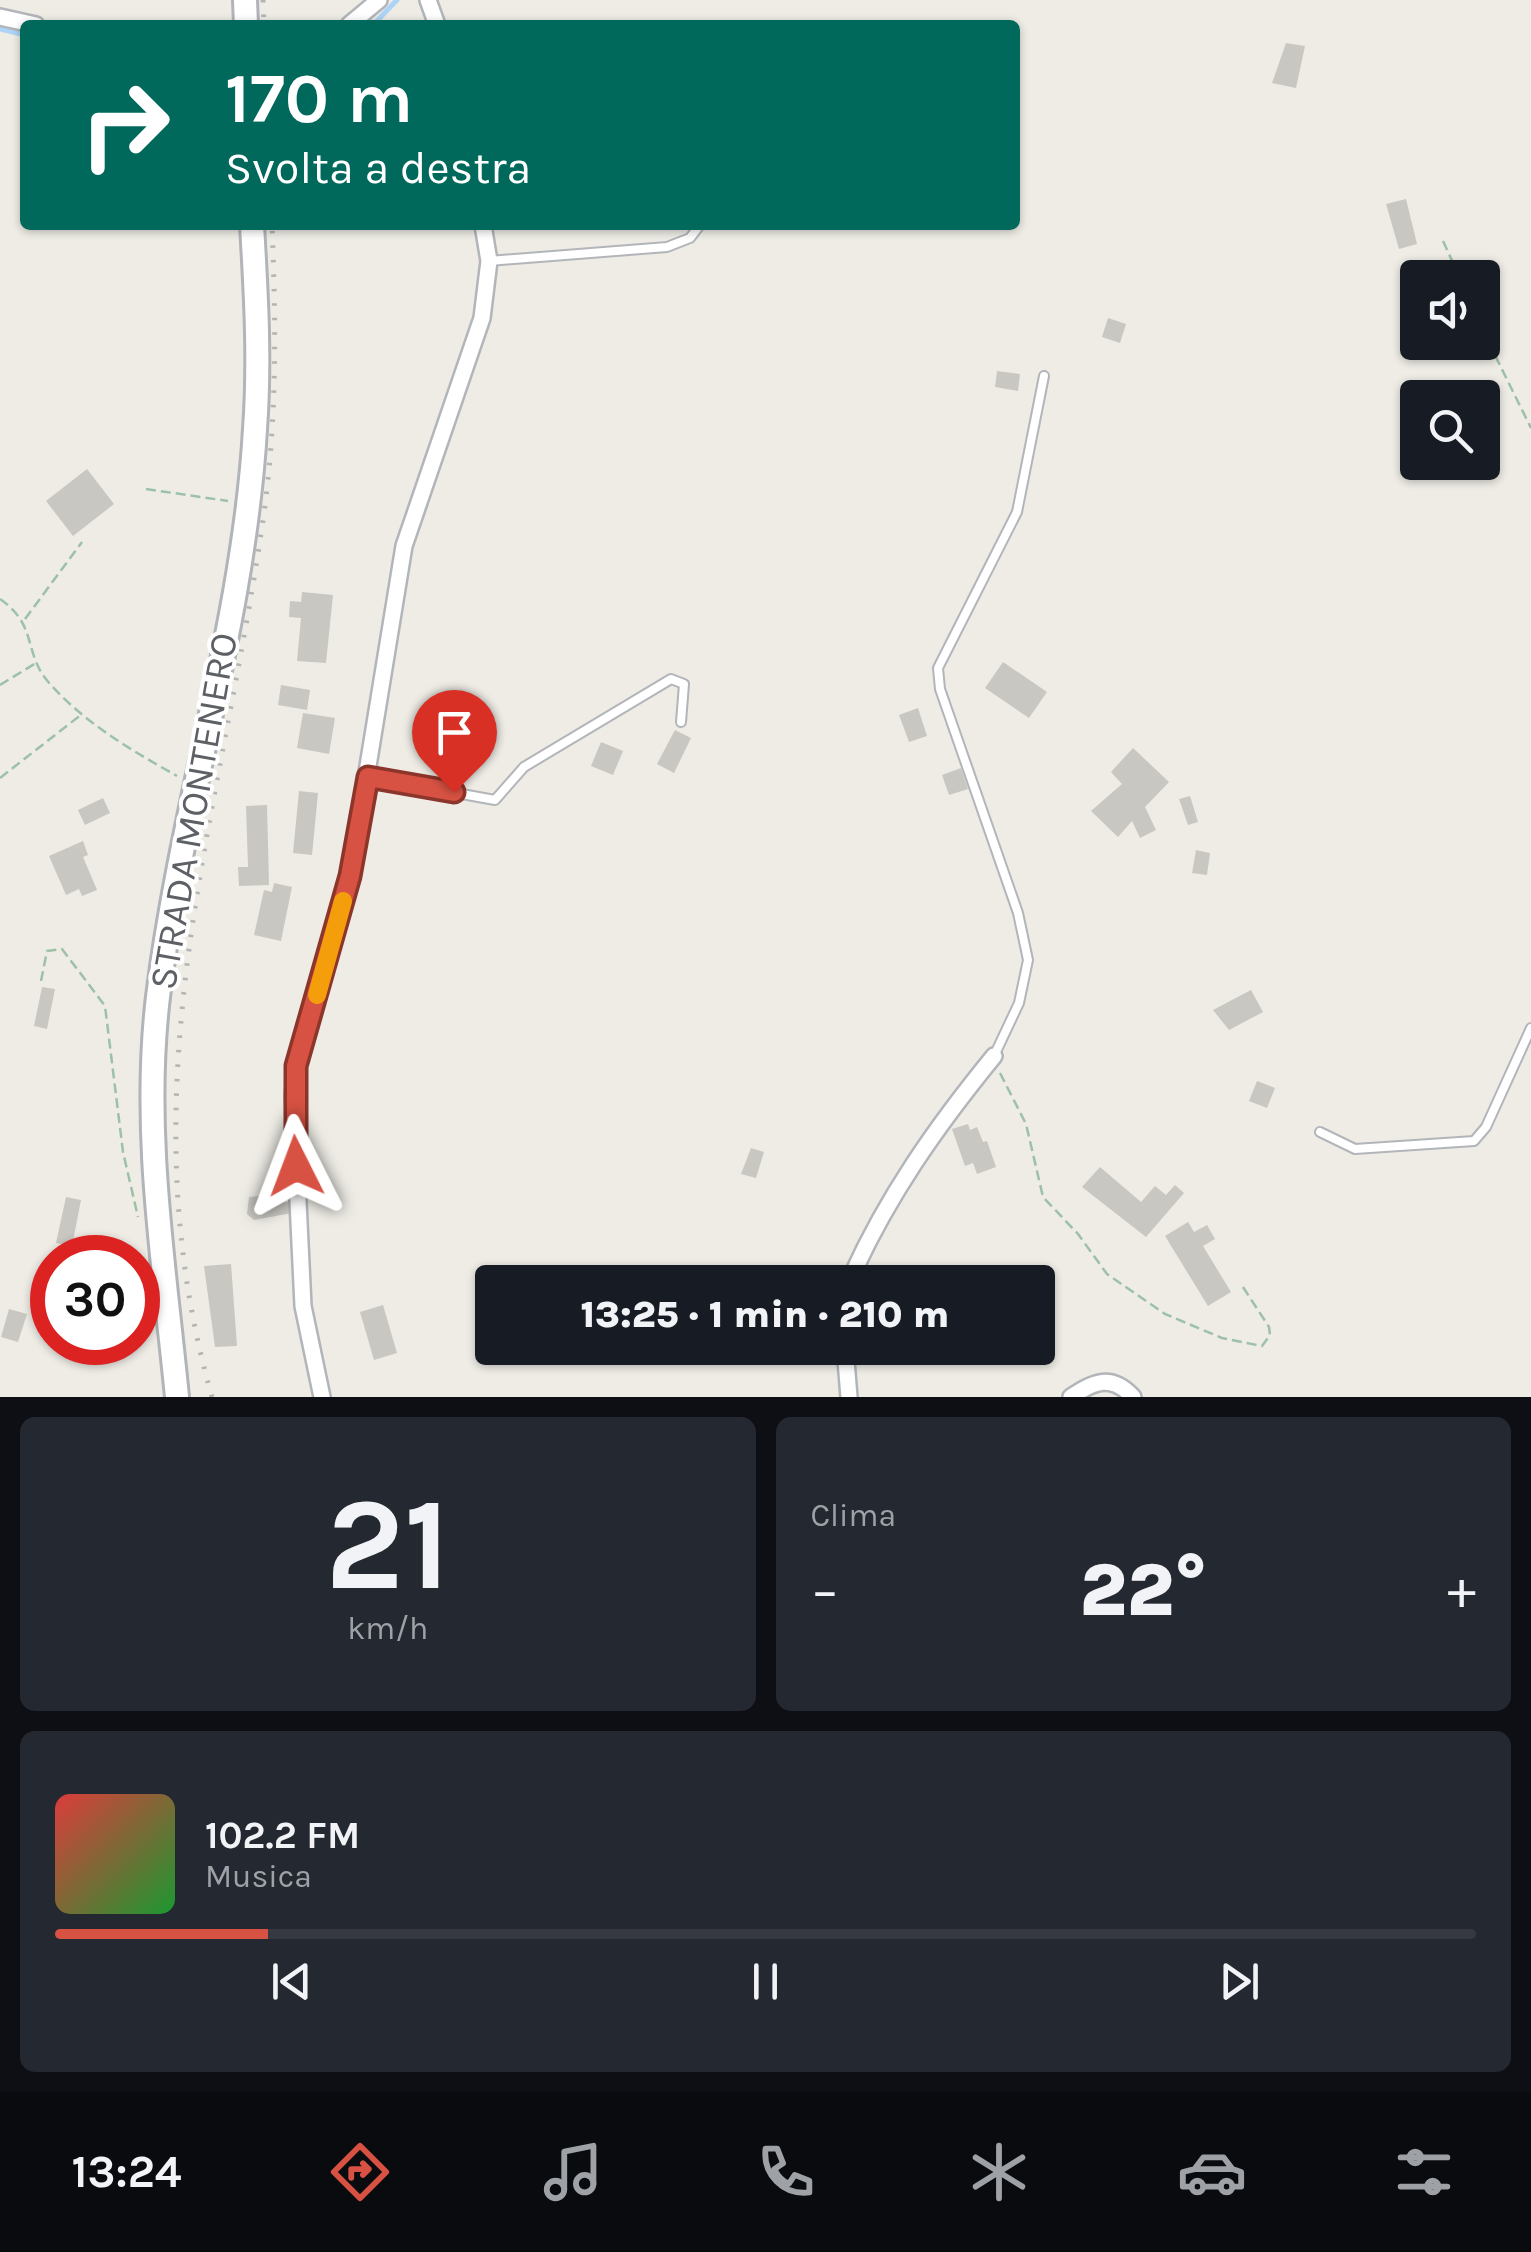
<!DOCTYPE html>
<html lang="it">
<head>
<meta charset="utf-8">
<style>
  body { margin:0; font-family:Karla,sans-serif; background:#242831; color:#f1f3f6; height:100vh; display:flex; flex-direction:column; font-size:38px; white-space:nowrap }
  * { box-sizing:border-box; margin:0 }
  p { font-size:32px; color:#9ea1a6 }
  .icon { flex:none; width:55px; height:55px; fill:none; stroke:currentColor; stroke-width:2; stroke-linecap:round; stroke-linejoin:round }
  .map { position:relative; height:1397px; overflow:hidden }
  .sheet { display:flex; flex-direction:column; gap:20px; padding:20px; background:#0d0f14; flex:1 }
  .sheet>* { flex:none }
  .top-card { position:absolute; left:20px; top:20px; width:1000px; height:210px; border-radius:10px; box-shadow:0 2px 8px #0004; background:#00695c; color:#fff; overflow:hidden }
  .controls { position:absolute; left:1400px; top:260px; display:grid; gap:20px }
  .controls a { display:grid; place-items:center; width:100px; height:100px; border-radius:10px; background:#171b24; box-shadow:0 2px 8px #0004; font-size:50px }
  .speed { position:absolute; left:30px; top:1235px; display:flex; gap:20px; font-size:50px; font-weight:700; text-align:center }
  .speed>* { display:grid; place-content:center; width:130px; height:130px; border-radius:50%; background:#171b24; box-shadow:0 2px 8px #0004; line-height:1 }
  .speed .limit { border:15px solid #d22; background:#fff; color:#111 }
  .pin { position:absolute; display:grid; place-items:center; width:85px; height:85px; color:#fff; margin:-102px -42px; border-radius:50% 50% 50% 0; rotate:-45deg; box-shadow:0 0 10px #0007 }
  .pin .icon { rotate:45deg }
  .me { position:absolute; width:110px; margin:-55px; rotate:357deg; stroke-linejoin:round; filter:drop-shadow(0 0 8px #0008) }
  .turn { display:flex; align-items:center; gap:35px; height:210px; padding:0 40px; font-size:45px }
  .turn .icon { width:130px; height:130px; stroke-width:2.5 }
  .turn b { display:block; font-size:70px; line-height:85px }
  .big { font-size:75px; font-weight:800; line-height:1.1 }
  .sheet .widget { flex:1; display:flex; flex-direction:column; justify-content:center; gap:15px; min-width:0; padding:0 35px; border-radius:15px; background:#242831 }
  .sheet .dial { align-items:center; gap:0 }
  .dial b { font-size:130px; line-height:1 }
  .song { display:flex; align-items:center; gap:30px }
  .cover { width:120px; height:120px; border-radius:15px; background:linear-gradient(135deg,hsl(0 70% 55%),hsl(130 70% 35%)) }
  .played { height:10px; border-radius:5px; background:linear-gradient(90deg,#d75242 15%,#363941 15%) }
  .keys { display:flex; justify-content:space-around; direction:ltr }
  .heat { display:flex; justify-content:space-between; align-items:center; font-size:55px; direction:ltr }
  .sheet .tiles { flex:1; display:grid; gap:20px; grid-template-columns:1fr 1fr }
  .widget:last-child { grid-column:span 2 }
  .trip { position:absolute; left:475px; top:1265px; width:580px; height:100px; border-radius:10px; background:#171b24; box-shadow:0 2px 8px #0004; font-weight:800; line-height:100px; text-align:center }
  .tabs { display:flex; height:160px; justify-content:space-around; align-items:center; background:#090b0e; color:#9ea1a6 }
  .tabs .icon { width:70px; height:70px }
  .tabs .current { color:#d75242 }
  .tabs b { font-size:45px; color:#f1f3f6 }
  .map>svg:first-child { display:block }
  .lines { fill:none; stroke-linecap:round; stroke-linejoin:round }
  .stream { stroke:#add4f6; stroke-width:5 }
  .building { fill:#c9c7c2 }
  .lane-casing { stroke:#b2b5b9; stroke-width:12 }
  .street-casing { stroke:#b2b5b9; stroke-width:20 }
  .secondary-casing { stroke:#b1b4b8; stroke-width:28 }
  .path { stroke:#9dc1a8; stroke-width:2.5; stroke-dasharray:10 5; stroke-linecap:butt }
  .lane { stroke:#fff; stroke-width:8 }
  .street { stroke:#fff; stroke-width:15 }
  .secondary { stroke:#fff; stroke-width:22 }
  .rail { stroke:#b3b4b4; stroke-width:5; stroke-dasharray:2.5 12; stroke-linecap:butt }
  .route-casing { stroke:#8c352b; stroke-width:25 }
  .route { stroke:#d75242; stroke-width:18 }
  .slow { stroke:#f59e0b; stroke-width:18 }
  .labels { text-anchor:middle; stroke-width:8; stroke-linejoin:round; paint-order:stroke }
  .street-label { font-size:38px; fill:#5d6064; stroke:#fff }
</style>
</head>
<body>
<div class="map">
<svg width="1531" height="1397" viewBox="0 0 1531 1397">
  <rect width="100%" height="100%" fill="#eeece5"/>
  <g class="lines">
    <g class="stream">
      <polyline points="373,25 397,0"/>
      <polyline points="0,29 25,35"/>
    </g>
  </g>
  <g class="building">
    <polygon points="1286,43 1305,46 1296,88 1272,83"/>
    <polygon points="1406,199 1417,244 1399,249 1386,204"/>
    <polygon points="1108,318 1126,324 1120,343 1102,337"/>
    <polygon points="997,371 1020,374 1018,391 995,387"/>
    <polygon points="87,469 114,504 73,536 46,501"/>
    <polygon points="302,592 333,595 326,663 297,661 301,618 289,617 290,601 301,602"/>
    <polygon points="1003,662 1047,692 1029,718 985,688"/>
    <polygon points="281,685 310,690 307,710 278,705"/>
    <polygon points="918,708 927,736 909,742 899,715"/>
    <polygon points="303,713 335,718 329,754 297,748"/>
    <polygon points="675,730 691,738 674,773 657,764"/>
    <polygon points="601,742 623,751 613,775 591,766"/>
    <polygon points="1133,748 1169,782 1145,807 1156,830 1140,838 1132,821 1118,837 1091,811 1122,784 1111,772"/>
    <polygon points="961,768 968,789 949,795 942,775"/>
    <polygon points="299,791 318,793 312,855 293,853"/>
    <polygon points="1190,796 1198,822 1188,825 1179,799"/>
    <polygon points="103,798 110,813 85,825 78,810"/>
    <polygon points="267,805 269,885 239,886 238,867 248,867 246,806"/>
    <polygon points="83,841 88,855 83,857 97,890 82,896 79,889 66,895 49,856"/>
    <polygon points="1196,850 1210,853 1207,875 1192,873"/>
    <polygon points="274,883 292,887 281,941 254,935 264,890 272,892"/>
    <polygon points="42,987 55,989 47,1029 34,1026"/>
    <polygon points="1251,990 1263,1012 1229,1030 1213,1010"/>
    <polygon points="1257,1081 1275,1088 1267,1108 1249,1101"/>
    <polygon points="968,1124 970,1130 977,1127 983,1142 987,1141 996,1167 977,1174 973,1163 965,1166 952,1129"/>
    <polygon points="751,1148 764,1152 756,1178 741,1174"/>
    <polygon points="1100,1167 1141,1202 1155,1186 1166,1195 1175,1185 1184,1193 1146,1237 1082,1187"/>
    <polygon points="280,1194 280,1202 291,1202 292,1213 254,1220 247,1214 249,1197"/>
    <polygon points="66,1197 81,1200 72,1246 56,1243"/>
    <polygon points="1188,1222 1194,1232 1207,1225 1215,1239 1203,1246 1231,1292 1208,1306 1165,1236"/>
    <polygon points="231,1264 237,1346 215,1347 204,1266"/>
    <polygon points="383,1305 397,1353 374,1360 360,1312"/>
    <polygon points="9,1309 27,1314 18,1342 1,1337"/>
  </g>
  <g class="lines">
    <defs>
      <g id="lane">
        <polyline points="489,261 667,247 690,238 700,225"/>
        <polyline points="368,777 495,800 524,767 671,679 684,684 681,722"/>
        <polyline points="994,1056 1019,1003 1028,960 1018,913 940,689 938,668 1017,512 1044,376"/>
        <polyline points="1320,1132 1355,1149 1474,1141 1486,1127 1531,1028"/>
      </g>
      <g id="street">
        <polyline points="428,0 437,25"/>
        <polyline points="0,17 36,25"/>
        <polyline points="349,25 379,0"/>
        <path d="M849,1282C886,1198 936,1127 994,1056"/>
        <polyline points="845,1348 849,1397"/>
        <polyline points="322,1397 303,1306 293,1096 296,1066 350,876 404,546 482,318 489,261 483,225"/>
        <path d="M1071,1397C1094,1381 1112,1374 1133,1397"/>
      </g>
      <g id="secondary">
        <polyline points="245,0 246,25"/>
        <path d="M177,1397C164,1264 142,1130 158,997C181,807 244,621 255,429C260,361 256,293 252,225"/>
      </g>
    </defs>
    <use href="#lane" class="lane-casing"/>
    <use href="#street" class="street-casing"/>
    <use href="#secondary" class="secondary-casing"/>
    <g class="path">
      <polyline points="1443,241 1460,278"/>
      <polyline points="1482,329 1531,428"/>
      <polyline points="146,489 228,501"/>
      <path d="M0,599C39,626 22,653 50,684C86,724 131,750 177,776"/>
      <polyline points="25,619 82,542"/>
      <polyline points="0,685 36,663"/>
      <polyline points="0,778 82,714"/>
      <polyline points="41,981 47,951 62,949 105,1006 123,1152 138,1217"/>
      <polyline points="1000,1073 1026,1124 1043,1197 1078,1234 1107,1274 1165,1314 1222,1338 1262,1346 1270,1335 1269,1327 1241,1284"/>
    </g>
    <use href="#lane" class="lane"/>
    <use href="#street" class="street"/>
    <use href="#secondary" class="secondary"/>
    <g class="rail">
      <polyline points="263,0 264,25"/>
      <path d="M212,1397C123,1086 221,819 264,513C277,417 276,321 272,225"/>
    </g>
  </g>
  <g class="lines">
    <defs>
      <polyline id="route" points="296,1166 296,1066 350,876 368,777 454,792"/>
    </defs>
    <use href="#route" class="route-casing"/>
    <use href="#route" class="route"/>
    <polyline class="slow" points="317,995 343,901"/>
  </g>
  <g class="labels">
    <g class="street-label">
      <text transform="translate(193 811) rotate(-80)" y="13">STRADA MONTENERO</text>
    </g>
  </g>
</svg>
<div class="controls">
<a><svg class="icon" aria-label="sound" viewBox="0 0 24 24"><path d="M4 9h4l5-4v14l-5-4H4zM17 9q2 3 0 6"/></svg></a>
<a><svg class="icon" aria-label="search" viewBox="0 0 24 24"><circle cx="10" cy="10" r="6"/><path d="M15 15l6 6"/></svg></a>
</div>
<div class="speed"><div class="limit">30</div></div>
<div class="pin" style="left:454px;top:792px;background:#d93025"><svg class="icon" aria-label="arrive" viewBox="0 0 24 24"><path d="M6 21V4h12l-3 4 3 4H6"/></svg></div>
<svg class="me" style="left:296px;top:1166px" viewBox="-20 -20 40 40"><path d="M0-17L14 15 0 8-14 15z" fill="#d75242" stroke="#fff" stroke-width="4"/></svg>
<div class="trip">13:25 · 1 min · 210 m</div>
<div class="top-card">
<div class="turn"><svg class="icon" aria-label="right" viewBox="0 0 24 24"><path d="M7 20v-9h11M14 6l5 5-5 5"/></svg><div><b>170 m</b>Svolta a destra</div></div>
</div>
</div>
<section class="sheet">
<div class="tiles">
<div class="widget dial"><b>21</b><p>km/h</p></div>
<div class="widget"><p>Clima</p>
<div class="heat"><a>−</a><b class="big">22°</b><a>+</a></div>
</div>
<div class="widget">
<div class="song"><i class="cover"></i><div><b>102.2 FM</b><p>Musica</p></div></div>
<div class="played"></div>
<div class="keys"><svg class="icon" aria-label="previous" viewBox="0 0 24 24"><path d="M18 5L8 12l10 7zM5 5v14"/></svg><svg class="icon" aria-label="pause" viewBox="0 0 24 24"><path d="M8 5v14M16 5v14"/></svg><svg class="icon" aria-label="next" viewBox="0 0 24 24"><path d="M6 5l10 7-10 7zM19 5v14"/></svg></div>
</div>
</div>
</section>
<nav class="tabs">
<b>13:24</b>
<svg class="icon current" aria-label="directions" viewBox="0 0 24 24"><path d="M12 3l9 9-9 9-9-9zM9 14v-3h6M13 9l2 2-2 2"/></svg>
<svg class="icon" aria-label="music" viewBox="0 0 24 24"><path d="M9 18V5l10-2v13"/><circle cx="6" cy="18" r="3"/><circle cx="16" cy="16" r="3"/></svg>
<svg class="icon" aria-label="phone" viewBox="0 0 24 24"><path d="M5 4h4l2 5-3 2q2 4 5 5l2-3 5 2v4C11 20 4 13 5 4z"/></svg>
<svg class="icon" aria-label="climate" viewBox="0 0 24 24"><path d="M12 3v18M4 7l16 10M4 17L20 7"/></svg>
<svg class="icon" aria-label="car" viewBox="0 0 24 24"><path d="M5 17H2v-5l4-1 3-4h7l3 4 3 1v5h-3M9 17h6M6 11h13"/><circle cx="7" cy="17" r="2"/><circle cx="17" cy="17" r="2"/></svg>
<svg class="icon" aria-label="filters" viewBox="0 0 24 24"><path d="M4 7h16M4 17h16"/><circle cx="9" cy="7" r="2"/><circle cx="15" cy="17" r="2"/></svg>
</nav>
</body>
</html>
